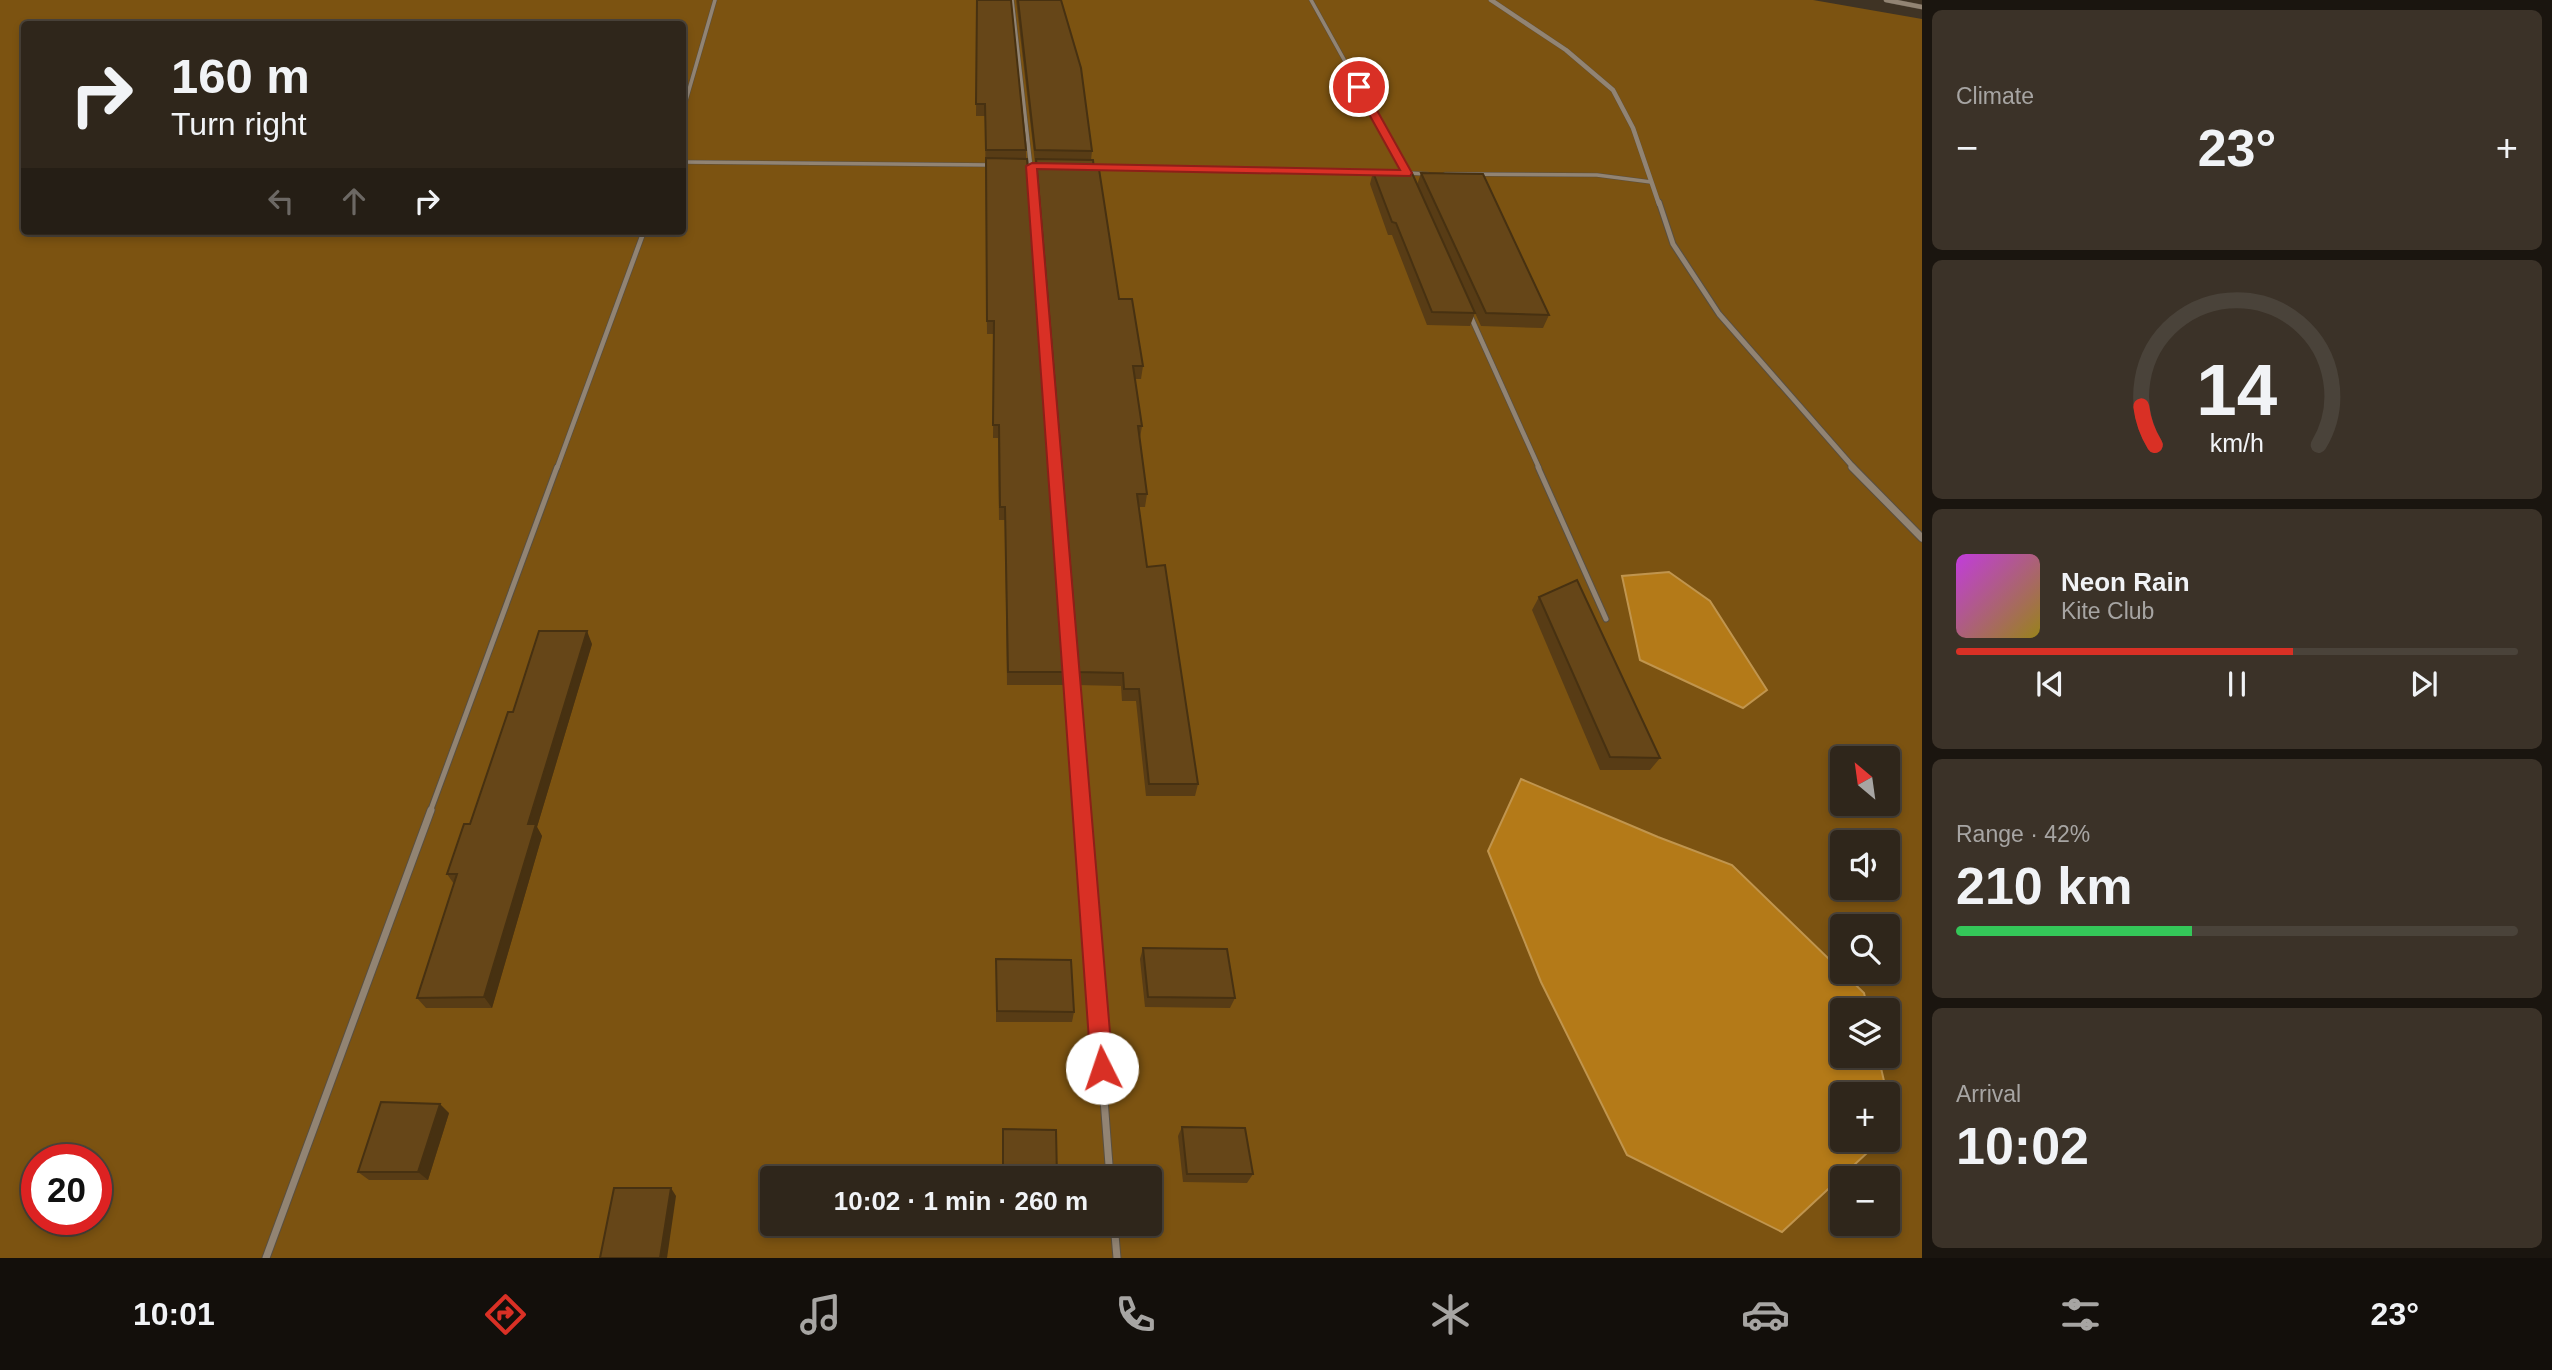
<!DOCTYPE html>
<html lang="en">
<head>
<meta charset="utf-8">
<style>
  body { margin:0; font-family:Helvetica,sans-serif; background:#3b3228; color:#f1f3f6; height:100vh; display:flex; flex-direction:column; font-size:26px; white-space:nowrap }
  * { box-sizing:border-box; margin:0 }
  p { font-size:23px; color:#a7a5a3 }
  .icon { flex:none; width:38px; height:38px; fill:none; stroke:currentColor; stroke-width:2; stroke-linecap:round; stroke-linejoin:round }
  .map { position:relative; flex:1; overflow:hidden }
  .drawer { display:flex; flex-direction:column; gap:10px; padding:10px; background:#1a150f; width:630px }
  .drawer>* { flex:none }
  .hud { position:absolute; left:21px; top:21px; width:665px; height:214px; border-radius:7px; box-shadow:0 4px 10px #0003,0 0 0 2px #4a433a; background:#2f261b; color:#f1f3f6; overflow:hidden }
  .needle { width:46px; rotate:331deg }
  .fabs { position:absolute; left:1830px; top:746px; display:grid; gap:14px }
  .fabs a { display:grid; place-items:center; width:70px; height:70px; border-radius:7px; background:#2f261b; box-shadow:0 4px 10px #0003,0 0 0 2px #4a433a; font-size:35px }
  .speed { position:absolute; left:21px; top:1144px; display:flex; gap:14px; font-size:35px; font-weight:700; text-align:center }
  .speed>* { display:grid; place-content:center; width:91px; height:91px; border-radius:50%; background:#2f261b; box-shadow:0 4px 10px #0003,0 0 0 2px #4a433a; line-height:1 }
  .speed .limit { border:10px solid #d22; background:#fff; color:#111 }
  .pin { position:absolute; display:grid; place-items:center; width:60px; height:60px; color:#fff; margin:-30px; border:4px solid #fff; border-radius:50%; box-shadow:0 2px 7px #0007 }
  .me { position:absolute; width:77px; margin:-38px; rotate:356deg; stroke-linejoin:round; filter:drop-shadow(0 0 5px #0008) }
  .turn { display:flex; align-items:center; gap:24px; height:147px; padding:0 35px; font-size:32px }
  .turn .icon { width:91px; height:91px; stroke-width:2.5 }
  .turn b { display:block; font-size:49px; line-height:60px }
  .lanes { display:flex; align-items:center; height:66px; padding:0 35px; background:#0003; justify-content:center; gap:35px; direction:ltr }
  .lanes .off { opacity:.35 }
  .big { font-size:52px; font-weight:600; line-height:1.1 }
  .drawer .card { flex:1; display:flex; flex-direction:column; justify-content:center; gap:10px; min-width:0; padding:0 24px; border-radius:10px; background:#3b3228 }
  .drawer .dial { align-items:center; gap:0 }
  .dial svg { height:182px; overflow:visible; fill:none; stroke:#4a433a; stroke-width:7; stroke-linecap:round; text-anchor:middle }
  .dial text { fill:#f1f3f6; stroke:none }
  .song { display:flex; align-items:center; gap:21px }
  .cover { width:84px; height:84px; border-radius:10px; background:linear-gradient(135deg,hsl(290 70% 55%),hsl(50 70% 35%)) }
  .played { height:7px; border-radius:4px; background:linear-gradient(90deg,#d93025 60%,#4a433a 60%) }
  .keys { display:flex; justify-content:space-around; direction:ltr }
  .heat { display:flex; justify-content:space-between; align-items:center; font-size:38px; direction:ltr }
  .charge { height:10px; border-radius:5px; background:linear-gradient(90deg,#34c759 42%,#4a433a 0) }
  .trip { position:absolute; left:760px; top:1166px; width:402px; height:70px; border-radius:7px; background:#2f261b; box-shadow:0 4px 10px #0003,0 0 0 2px #4a433a; font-weight:600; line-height:70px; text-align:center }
  .dock { display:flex; height:112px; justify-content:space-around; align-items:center; background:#130f0b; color:#a7a5a3 }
  .dock .icon { width:49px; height:49px }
  .dock .selected { color:#d93025 }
  .dock b { font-size:32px; color:#f1f3f6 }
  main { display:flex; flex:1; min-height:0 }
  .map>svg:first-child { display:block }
  .green { fill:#7c5311; fill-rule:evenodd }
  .water { fill:#b47a18; stroke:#c0954e; stroke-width:2 }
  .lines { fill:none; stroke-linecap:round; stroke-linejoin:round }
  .service-far3-casing { stroke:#594f41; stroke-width:4.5 }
  .service-far2-casing { stroke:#594f41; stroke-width:6 }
  .service-far1-casing { stroke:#594f41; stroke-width:7 }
  .service-casing { stroke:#594f41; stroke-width:9 }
  .minor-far2-casing { stroke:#594f41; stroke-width:5 }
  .minor-far1-casing { stroke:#594f41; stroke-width:7 }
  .minor-casing { stroke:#594f41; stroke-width:9 }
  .service-far3 { stroke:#928473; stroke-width:3.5 }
  .service-far2 { stroke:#928473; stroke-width:4.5 }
  .service-far1 { stroke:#928473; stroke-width:5 }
  .service { stroke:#928473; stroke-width:7 }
  .minor-far2 { stroke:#928473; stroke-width:4.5 }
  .minor-far1 { stroke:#928473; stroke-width:5 }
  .minor { stroke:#928473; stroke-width:7 }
  .wall { fill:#583c15 }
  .shaded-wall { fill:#473111 }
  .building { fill:#664618; stroke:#473111; stroke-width:2 }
  .route { fill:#d93025; stroke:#8d1f18; stroke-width:2 }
</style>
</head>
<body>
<main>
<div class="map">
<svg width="1922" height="1258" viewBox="0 0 1922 1258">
  <rect width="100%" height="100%" fill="#3f3324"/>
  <path class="green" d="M0,0H1813L1922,19V1258H0ZM24,24H682V231H24ZM1843,758H1888V803H1843ZM1843,842H1888V887H1843ZM1843,926H1888V971H1843ZM1843,1010H1888V1055H1843ZM1843,1094H1888V1139H1843ZM37,1160H96V1220H37ZM772,1178H1150V1223H772ZM1843,1178H1888V1223H1843Z"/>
  <g class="water">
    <polygon points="1669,572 1710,601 1767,690 1743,708 1640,660 1622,576"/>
    <polygon points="1521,779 1658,837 1732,865 1864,993 1868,1010 1843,1010 1843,1055 1878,1055 1887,1094 1843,1094 1843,1139 1882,1139 1782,1232 1627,1155 1541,982 1488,851"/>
  </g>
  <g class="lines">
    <defs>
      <g id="service-far3">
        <polyline points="1012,0 1035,204"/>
        <polyline points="1311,0 1408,175"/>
        <polyline points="682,114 715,0"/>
        <polyline points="682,162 991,165"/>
        <polyline points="1088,167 1379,173"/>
        <polyline points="1407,173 1428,174"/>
        <polyline points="1445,174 1597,175 1651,182"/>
      </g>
      <g id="service-far2">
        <polyline points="1035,202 1055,468"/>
        <polyline points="1470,315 1539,468"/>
        <polyline points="557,468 644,231"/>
      </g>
      <g id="service-far1">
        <polyline points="1055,467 1082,812"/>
        <polyline points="1538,467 1606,619"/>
        <polyline points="430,812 557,467"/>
      </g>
      <g id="service">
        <polyline points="1082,810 1110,1178"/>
        <polyline points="1114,1223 1117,1258"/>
        <polyline points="266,1258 431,810"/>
      </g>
      <g id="minor-far2">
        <polyline points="1491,0 1566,50 1613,90 1633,128 1659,204"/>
        <polyline points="1886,0 1922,7"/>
      </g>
      <polyline id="minor-far1" points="1659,202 1673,244 1719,314 1854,468"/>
      <polyline id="minor" points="1852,467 1922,538"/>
    </defs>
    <use href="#service-far3" class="service-far3-casing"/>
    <use href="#service-far2" class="service-far2-casing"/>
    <use href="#service-far1" class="service-far1-casing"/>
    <use href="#service" class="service-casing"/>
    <use href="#minor-far2" class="minor-far2-casing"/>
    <use href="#minor-far1" class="minor-far1-casing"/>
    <use href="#minor" class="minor-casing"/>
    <use href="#service-far3" class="service-far3"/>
    <use href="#service-far2" class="service-far2"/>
    <use href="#service-far1" class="service-far1"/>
    <use href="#service" class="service"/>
    <use href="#minor-far2" class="minor-far2"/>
    <use href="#minor-far1" class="minor-far1"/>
    <use href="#minor" class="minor"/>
  </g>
  <g class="wall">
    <polygon points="977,0 1026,150 1026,159 1068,672 1067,685 1007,685 1005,520 999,520 998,438 993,438 994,334 987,334 985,116 976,116"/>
    <polygon points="1016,0 1061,0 1092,151 1091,160 1119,299 1143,366 1141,379 1135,379 1142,426 1140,438 1147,494 1145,507 1139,507 1147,567 1198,784 1195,796 1146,796 1136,701 1122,701 1121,686 1077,685 1036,171 1036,163 1035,163"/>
    <polygon points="1373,172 1417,185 1421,173 1549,315 1543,328 1481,326 1475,313 1470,326 1427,325 1392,235 1388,235 1370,184"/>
    <polygon points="1539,597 1660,758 1650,770 1600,770 1532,610"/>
    <polygon points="592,644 537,827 542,836 492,1008 426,1008 417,998 454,884 447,874 470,824 513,712"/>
    <polygon points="1143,948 1235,998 1230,1008 1145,1007 1140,959"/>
    <polygon points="996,959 1074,1012 1072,1022 996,1022"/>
    <polygon points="449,1113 428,1180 369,1180 358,1172"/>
    <polygon points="1182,1127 1253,1174 1247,1183 1183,1182 1178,1136"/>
  </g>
  <g class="shaded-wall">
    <polygon points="587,631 592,644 537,827 542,836 492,1008 484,997 528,824"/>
    <polygon points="440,1104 449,1113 428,1180 418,1172"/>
    <polygon points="671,1188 676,1196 667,1258 660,1258"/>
  </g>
  <g class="building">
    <polygon points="977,0 1011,0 1026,150 986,150 985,104 976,104"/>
    <polygon points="1018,0 1061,0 1081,68 1092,151 1035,150"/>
    <polygon points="986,158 1027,159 1068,672 1008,672 1005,507 1000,507 999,425 993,425 994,321 987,321"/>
    <polygon points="1036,159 1093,160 1094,169 1099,169 1119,299 1132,299 1143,366 1133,366 1142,426 1138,426 1147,494 1137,494 1147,567 1165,565 1198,784 1149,784 1139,689 1124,689 1123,673 1079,672"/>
    <polygon points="1373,172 1412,173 1475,313 1432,312 1396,223 1392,222"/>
    <polygon points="1421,173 1483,174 1549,315 1486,313"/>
    <polygon points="1577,580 1660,758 1610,757 1539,597"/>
    <polygon points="539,631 587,631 528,824 536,824 484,997 417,998 457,874 447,874 464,824 470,824 508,712 513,712"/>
    <polygon points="1143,948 1227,949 1235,998 1148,997"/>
    <polygon points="996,959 1071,960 1074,1012 997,1011"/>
    <polygon points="381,1102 440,1104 418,1172 358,1172"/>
    <polygon points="1182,1127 1245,1128 1253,1174 1187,1174"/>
    <polygon points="1003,1129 1056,1130 1057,1178 1003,1178"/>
    <polygon points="614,1188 671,1188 660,1258 600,1258"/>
  </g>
  <polygon class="route" points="1359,84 1364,87 1412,173 1410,176 1037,169 1113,1068 1109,1076 1102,1079 1094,1076 1091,1068 1026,166 1032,163 1400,170 1354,87"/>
</svg>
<div class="fabs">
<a><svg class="needle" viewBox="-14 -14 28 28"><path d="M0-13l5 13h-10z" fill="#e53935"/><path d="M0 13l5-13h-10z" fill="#a7a5a3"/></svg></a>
<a><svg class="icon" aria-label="sound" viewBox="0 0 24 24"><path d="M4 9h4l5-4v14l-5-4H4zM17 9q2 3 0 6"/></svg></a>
<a><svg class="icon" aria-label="search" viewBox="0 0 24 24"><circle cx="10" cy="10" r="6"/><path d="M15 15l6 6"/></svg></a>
<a><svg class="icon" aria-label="layers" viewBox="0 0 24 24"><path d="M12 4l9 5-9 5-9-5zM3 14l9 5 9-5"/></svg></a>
<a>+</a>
<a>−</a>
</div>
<div class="speed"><div class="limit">20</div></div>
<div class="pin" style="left:1359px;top:87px;background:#d93025"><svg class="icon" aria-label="arrive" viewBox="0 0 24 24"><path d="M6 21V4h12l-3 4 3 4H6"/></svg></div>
<svg class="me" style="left:1102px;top:1068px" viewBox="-20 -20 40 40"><circle r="19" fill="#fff"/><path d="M0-13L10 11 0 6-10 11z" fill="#d93025"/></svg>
<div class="trip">10:02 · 1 min · 260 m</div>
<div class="hud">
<div class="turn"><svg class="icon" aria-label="right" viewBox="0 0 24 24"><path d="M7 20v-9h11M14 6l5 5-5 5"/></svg><div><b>160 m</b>Turn right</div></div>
<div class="lanes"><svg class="icon off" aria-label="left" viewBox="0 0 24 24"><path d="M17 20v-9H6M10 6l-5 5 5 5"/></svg><svg class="icon off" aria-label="ahead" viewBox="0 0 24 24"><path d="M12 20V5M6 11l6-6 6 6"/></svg><svg class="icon" aria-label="right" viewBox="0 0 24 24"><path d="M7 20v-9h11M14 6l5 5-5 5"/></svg></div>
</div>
</div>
<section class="drawer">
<div class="card"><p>Climate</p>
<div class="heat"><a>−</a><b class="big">23°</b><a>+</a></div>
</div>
<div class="card dial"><svg viewBox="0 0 100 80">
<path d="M14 69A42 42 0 1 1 86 69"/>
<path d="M14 69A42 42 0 0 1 8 52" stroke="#d93025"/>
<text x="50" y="56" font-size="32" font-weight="700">14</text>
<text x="50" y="72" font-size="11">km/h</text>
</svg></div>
<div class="card">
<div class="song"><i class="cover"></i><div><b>Neon Rain</b><p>Kite Club</p></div></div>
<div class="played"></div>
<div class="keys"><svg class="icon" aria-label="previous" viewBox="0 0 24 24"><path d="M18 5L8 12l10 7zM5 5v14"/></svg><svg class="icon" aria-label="pause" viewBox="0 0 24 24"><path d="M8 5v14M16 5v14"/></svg><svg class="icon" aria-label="next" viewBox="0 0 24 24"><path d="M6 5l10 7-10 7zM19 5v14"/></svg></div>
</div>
<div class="card"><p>Range · 42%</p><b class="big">210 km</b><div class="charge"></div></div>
<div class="card"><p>Arrival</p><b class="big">10:02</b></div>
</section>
</main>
<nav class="dock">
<b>10:01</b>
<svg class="icon selected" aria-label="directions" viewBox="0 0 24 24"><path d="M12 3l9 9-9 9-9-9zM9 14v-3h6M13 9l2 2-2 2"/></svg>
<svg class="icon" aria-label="music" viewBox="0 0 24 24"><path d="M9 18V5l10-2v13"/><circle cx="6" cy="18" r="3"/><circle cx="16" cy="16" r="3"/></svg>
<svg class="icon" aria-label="phone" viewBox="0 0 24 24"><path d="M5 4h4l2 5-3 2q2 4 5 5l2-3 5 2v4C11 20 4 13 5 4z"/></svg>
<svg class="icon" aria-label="climate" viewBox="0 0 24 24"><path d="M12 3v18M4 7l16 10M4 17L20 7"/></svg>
<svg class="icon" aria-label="car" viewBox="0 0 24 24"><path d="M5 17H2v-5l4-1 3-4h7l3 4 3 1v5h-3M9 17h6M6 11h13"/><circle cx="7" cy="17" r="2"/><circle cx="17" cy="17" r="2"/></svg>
<svg class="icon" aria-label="filters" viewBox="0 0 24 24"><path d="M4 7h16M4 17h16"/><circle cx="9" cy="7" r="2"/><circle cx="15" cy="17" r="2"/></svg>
<b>23°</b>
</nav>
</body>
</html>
